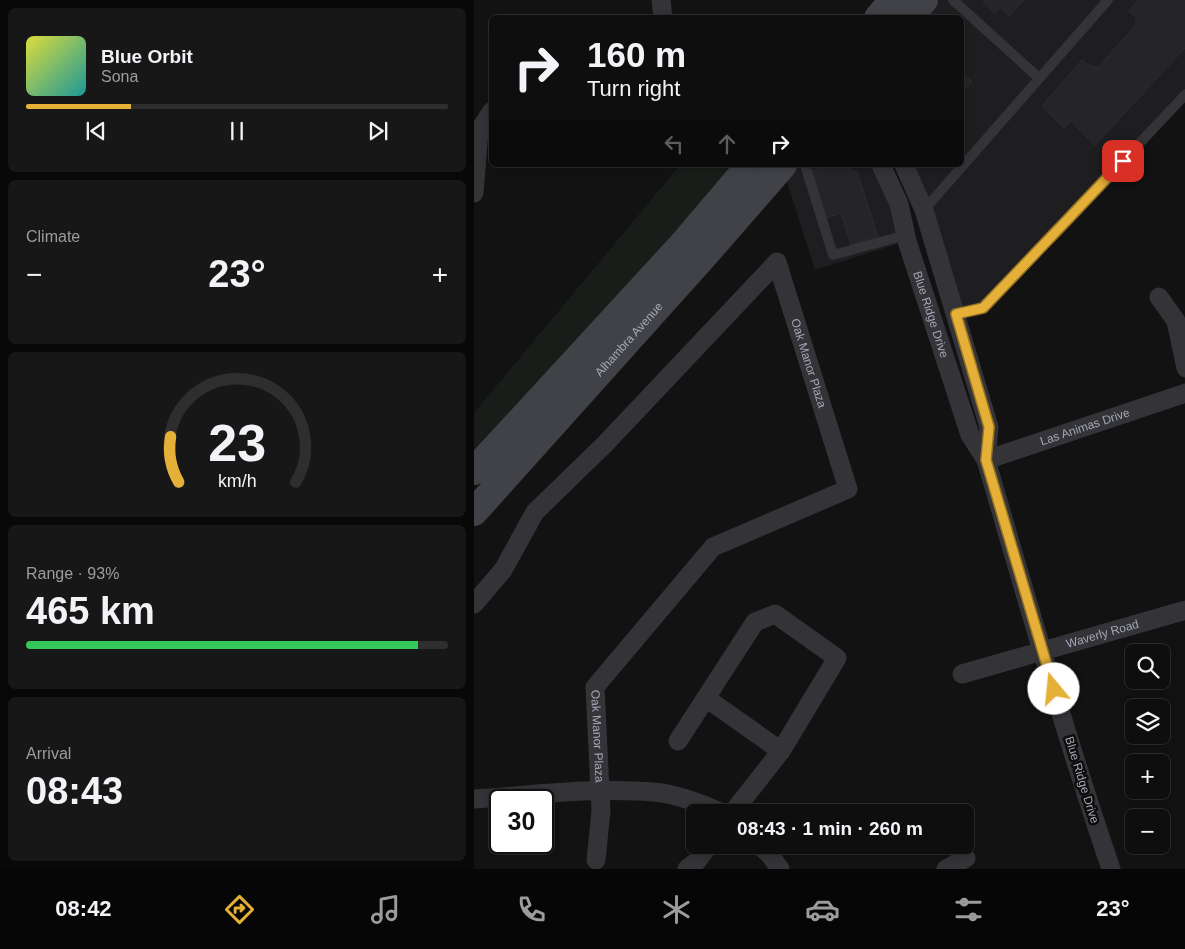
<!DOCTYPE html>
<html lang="en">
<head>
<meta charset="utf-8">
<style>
  body { margin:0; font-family:Arial,sans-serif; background:#171717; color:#f1f3f6; height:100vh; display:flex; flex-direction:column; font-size:19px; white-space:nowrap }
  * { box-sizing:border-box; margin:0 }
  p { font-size:16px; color:#9b9c9e }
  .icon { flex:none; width:28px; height:28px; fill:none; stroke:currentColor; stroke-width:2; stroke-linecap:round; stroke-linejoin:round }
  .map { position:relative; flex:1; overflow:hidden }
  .side { display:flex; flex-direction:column; gap:8px; padding:8px; background:#080808; width:474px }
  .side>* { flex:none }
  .banner { position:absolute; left:15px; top:15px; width:475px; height:152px; border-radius:8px; box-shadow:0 2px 8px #0003,0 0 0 1px #2e2e2e; background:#0e0e0e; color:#f1f3f6; overflow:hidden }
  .controls { position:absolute; left:651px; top:644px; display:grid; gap:10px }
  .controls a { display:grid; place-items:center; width:45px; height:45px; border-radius:8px; background:#0e0e0e; box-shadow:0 2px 8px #0003,0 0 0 1px #2e2e2e; font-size:25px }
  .speed { position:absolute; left:15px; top:789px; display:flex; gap:10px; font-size:25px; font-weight:700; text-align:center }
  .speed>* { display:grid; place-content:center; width:65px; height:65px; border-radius:50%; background:#0e0e0e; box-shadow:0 2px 8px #0003,0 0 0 1px #2e2e2e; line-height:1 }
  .speed .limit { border:2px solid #111; border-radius:8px; background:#fff; color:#111 }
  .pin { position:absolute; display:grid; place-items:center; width:42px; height:42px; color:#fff; margin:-21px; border-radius:10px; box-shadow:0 2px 8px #0006 }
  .me { position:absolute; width:55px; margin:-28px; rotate:343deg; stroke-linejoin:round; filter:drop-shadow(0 0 4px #0008) }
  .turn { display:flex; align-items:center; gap:18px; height:105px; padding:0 15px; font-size:22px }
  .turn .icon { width:65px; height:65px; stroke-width:2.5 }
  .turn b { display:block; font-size:35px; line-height:42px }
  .lanes { display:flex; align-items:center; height:48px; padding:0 15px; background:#0003; justify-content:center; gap:25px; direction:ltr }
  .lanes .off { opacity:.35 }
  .big { font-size:38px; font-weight:800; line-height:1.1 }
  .side .card { flex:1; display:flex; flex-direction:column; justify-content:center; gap:8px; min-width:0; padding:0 18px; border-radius:8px; background:#171717 }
  .side .dial { align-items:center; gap:0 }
  .dial svg { height:130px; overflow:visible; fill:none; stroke:#2e2e2e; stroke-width:7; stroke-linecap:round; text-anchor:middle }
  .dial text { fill:#f1f3f6; stroke:none }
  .song { display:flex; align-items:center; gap:15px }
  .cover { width:60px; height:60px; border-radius:8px; background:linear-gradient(135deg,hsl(60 70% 55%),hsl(180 70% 35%)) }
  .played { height:5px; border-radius:2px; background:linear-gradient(90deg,#e5b037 25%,#2e2e2e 25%) }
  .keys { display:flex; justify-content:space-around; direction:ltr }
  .heat { display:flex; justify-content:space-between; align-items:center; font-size:28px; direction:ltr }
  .charge { height:8px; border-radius:4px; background:linear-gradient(90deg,#34c759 93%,#2e2e2e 0) }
  .trip { position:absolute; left:212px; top:804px; width:288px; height:50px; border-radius:8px; background:#0e0e0e; box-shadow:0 2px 8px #0003,0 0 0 1px #2e2e2e; font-weight:800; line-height:50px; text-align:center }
  .tab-bar { display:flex; height:80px; justify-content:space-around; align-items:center; background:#060606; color:#9b9c9e }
  .tab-bar .icon { width:35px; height:35px }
  .tab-bar .active { color:#e5b037 }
  .tab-bar b { font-size:22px; color:#f1f3f6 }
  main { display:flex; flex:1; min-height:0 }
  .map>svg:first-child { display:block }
  .built { fill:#1e1e20 }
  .green { fill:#181d19 }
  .building { fill:#252527; stroke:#2c2c2f }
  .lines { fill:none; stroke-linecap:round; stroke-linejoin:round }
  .lane { stroke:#333338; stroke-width:10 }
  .street { stroke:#333338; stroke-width:19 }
  .secondary { stroke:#414247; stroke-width:28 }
  .route-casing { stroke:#957224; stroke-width:12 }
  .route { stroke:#e5b037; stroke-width:9 }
  .labels { text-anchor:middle; stroke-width:5; stroke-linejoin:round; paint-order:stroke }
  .street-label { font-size:12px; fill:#a4a8b3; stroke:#0d0d0e }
</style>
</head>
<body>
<main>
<section class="side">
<div class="card">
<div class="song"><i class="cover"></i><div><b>Blue Orbit</b><p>Sona</p></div></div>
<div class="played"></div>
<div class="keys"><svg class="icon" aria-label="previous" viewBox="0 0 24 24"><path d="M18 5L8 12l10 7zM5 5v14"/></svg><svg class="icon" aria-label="pause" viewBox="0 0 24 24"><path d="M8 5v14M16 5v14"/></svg><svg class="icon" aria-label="next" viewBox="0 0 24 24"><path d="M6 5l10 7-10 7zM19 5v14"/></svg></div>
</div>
<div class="card"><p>Climate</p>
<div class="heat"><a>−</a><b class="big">23°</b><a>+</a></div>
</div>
<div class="card dial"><svg viewBox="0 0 100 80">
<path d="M14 69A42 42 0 1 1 86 69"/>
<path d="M14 69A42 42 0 0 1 9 41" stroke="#e5b037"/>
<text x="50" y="56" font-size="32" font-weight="700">23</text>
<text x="50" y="72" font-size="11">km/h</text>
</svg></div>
<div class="card"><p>Range · 93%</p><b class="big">465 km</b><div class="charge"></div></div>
<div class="card"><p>Arrival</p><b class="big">08:43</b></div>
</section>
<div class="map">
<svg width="712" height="869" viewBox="0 0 712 869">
  <rect width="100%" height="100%" fill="#121213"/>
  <g class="built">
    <polygon points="450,0 711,0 711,93 508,308 484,319 430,165 488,165 488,18 435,17"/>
    <polygon points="309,165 407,165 433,241 341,270 308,166"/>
  </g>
  <polygon class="green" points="206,165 276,165 0,471 0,413"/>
  <g class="building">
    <polygon points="511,0 550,0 535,16 526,7 521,13 509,2"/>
    <polygon points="664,0 712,0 712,47 621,145 597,121 590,128 568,106 608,60 616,66 624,67 662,25 662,17 655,11"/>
    <polygon points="488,72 498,82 488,93"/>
    <polygon points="350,165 376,165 378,173 383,171 404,237 377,245 367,213 352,218 338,171 350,167"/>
  </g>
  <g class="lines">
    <g class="lane">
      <polyline points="479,0 565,78"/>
      <polyline points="331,165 359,255 432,235"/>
      <polyline points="450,210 634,0"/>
      <polyline points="482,315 509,308 594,219 712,94"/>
    </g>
    <g class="street">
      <polyline points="187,0 189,18"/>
      <path id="s1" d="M407,165L425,204L433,241L496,435L512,460L515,427L450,210L430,165"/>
      <polyline points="0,193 5,131 18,111"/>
      <polyline points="685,297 702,321 712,368"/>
      <path id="s2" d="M0,604L29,570L61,512L131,444L303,262L374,489L239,547L121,687L127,811L122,860"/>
      <path id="s3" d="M488,674L712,610"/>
      <polyline points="232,698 307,751"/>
      <polyline points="204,741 281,622 301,614 363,658 307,751 259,812"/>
      <path d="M0,799C59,795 121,787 180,792C202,794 226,803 246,812"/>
      <polyline points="285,845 296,855 306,869"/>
      <polyline points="213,869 223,861 235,845"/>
      <polyline points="472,869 492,858"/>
      <path id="s4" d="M637,869C591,734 552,596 512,460L712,393"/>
    </g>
    <g class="secondary">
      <polyline points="404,18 419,0"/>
      <polyline points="435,18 450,0"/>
      <polyline points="0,471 208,245 276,165"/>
      <path id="s5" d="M0,512L228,258L309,165"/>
    </g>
  </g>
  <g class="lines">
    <defs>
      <polyline id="route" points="580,689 512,460 515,427 482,314 509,308 594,219 649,161"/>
    </defs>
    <use href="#route" class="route-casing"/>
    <use href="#route" class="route"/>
  </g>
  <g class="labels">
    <g class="street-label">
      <text dy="4" stroke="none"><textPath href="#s1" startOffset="158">Blue Ridge Drive</textPath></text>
      <text dy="4" stroke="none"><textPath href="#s5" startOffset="232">Alhambra Avenue</textPath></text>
      <text dy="4" stroke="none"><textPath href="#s2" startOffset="565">Oak Manor Plaza</textPath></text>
      <text dy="4" stroke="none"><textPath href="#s4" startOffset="532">Las Animas Drive</textPath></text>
      <text dy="4" stroke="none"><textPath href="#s3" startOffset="146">Waverly Road</textPath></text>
      <text dy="4" stroke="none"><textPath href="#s2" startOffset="1076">Oak Manor Plaza</textPath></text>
      <text transform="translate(608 780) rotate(73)" y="4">Blue Ridge Drive</text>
    </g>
  </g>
</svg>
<div class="controls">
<a><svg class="icon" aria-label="search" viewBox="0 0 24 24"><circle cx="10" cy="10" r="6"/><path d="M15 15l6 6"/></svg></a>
<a><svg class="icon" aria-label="layers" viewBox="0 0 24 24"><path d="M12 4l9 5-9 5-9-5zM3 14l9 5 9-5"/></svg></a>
<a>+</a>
<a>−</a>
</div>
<div class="speed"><div class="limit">30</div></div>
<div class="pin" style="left:649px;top:161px;background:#d93025"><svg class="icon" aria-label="arrive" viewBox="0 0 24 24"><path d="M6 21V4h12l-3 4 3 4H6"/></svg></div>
<svg class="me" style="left:580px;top:689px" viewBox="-20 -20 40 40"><circle r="19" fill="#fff"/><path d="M0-13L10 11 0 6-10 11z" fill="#e5b037"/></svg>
<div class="trip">08:43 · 1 min · 260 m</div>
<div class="banner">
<div class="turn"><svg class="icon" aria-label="right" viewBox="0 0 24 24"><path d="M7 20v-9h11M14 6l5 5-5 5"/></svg><div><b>160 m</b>Turn right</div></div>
<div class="lanes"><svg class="icon off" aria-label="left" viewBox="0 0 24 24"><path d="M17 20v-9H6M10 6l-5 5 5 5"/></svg><svg class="icon off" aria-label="ahead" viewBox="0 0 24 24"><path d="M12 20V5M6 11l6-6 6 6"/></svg><svg class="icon" aria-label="right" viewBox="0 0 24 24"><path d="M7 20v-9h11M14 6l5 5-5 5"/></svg></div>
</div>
</div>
</main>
<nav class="tab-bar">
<b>08:42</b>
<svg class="icon active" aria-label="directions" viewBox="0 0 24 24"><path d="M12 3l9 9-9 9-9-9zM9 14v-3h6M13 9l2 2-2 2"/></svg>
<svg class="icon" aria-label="music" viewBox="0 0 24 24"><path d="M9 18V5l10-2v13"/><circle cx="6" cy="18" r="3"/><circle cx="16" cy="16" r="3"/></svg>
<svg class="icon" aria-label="phone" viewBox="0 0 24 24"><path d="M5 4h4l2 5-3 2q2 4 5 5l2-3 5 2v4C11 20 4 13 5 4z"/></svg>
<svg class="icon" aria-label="climate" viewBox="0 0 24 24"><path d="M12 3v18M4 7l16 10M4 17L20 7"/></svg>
<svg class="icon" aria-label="car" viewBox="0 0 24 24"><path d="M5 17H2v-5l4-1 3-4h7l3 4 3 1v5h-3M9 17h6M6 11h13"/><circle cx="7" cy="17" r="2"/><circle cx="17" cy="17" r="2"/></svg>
<svg class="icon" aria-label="filters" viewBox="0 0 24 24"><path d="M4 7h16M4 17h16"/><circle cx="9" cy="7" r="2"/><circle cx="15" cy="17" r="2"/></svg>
<b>23°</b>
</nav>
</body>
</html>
